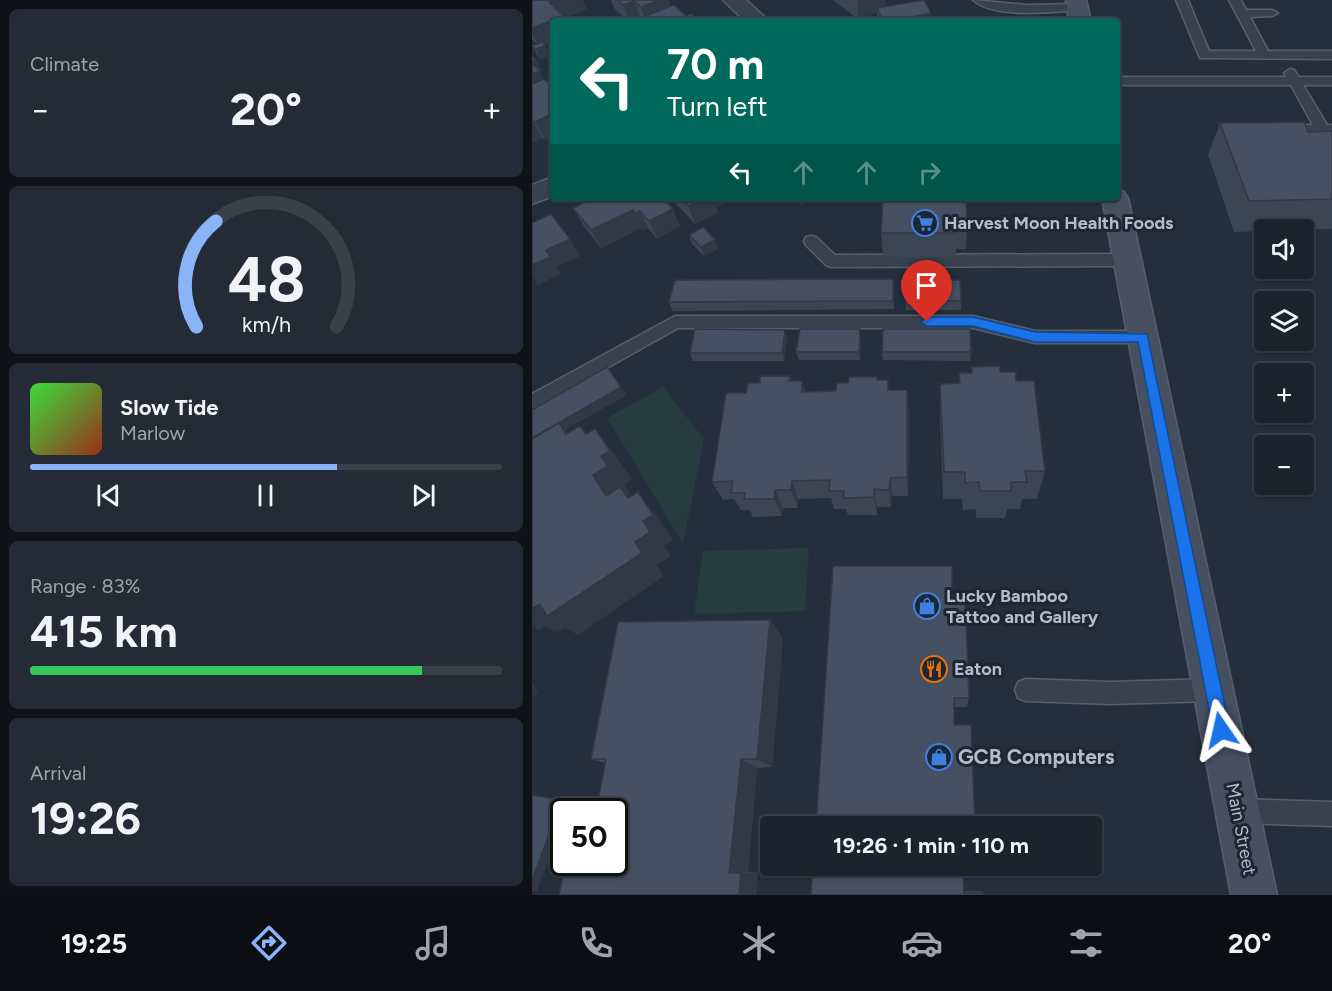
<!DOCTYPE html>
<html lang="en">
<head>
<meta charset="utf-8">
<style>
  body { margin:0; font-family:Figtree,sans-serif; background:#242b36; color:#f1f3f6; height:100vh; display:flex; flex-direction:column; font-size:22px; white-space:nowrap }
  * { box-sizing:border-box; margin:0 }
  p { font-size:20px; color:#a0a4aa }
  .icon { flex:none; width:33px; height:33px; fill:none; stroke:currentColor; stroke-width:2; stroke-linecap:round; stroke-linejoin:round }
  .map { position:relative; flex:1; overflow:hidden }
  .panel { display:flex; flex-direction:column; gap:9px; padding:9px; background:#0f1319; width:532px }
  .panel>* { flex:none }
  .banner { position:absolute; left:18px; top:18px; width:570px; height:183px; border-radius:6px; box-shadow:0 2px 4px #0004,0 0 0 2px #39404a; background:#00695c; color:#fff; overflow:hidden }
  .tools { position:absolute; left:722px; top:219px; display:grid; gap:12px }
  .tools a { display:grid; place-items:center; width:60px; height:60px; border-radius:6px; background:#1b232e; box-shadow:0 2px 4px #0004,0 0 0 2px #39404a; font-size:30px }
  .speed { position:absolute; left:18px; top:798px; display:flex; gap:12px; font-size:30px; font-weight:700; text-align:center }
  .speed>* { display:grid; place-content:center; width:78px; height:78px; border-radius:50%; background:#1b232e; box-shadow:0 2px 4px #0004,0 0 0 2px #39404a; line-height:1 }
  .speed .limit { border:3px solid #111; border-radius:9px; background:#fff; color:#111 }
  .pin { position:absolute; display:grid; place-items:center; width:51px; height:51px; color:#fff; margin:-62px -26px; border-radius:50% 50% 50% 0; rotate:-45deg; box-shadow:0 0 6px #0007 }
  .pin .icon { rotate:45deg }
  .me { position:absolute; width:66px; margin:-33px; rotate:349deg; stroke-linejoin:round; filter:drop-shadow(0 0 4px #0008) }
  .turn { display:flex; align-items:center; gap:21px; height:126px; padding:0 18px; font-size:27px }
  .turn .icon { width:78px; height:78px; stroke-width:2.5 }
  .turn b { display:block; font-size:42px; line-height:51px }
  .lanes { display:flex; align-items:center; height:57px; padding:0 18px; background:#0003; justify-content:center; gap:30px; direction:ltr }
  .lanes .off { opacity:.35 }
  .big { font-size:45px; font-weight:700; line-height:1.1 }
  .panel .card { flex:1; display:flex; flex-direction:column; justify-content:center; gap:9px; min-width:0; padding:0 21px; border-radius:9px; background:#242b36 }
  .panel .dial { align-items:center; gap:0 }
  .dial svg { height:156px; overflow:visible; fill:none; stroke:#39404a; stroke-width:7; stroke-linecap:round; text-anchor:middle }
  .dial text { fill:#f1f3f6; stroke:none }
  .song { display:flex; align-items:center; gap:18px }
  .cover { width:72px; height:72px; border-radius:9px; background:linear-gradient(135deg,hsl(120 70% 55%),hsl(10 70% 35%)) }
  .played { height:6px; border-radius:3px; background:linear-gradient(90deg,#8ab4f8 65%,#39404a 65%) }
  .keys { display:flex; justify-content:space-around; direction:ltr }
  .heat { display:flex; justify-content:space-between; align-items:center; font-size:33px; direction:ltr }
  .charge { height:9px; border-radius:4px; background:linear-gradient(90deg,#34c759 83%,#39404a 0) }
  .trip { position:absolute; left:228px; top:816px; width:342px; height:60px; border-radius:6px; background:#1b232e; box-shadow:0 2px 4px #0004,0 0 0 2px #39404a; font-weight:700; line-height:60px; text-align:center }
  .dock { display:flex; height:96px; justify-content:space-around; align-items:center; background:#0b0e12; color:#a0a4aa }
  .dock .icon { width:42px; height:42px }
  .dock .on { color:#8ab4f8 }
  .dock b { font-size:27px; color:#f1f3f6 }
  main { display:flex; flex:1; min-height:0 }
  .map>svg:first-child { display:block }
  .green { fill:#263c3f }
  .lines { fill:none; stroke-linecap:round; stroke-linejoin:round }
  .service-casing { stroke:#565f6c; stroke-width:3 }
  .minor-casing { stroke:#565f6c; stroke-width:3 }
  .secondary-casing { stroke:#565f6c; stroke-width:3 }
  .service { fill:#38414e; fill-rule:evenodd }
  .minor { fill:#38414e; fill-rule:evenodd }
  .secondary { fill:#465061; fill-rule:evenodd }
  .wall { fill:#3b4654 }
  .shaded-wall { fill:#303945 }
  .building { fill:#455162; stroke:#303945; stroke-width:1.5 }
  .route { fill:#1a73e8; stroke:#114b97; stroke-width:1.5 }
  .labels { text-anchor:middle; stroke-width:6; stroke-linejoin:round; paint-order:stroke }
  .poi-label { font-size:18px; font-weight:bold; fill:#b4bcc9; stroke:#1d2633; text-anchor:start }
  .street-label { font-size:18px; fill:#b4bcc9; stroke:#1d2633 }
  .near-poi-label { font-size:21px; font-weight:bold; fill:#b4bcc9; stroke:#1d2633; text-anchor:start }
</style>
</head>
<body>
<main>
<section class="panel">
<div class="card"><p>Climate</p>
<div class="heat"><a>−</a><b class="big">20°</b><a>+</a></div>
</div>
<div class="card dial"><svg viewBox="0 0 100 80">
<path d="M14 69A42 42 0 1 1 86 69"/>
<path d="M14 69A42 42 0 0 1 24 15" stroke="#8ab4f8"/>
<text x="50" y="56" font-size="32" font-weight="700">48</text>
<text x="50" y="72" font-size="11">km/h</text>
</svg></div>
<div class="card">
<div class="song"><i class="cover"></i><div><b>Slow Tide</b><p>Marlow</p></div></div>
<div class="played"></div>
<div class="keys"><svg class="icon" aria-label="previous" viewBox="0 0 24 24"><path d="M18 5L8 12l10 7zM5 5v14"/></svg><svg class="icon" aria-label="pause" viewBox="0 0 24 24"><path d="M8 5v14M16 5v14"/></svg><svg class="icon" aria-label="next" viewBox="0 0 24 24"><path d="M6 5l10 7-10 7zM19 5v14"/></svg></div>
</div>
<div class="card"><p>Range · 83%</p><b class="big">415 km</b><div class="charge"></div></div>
<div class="card"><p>Arrival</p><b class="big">19:26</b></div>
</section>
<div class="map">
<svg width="800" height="895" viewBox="0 0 800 895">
  <rect width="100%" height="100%" fill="#242f3e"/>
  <g class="green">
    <polygon points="131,387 172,439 151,543 75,418"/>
    <polygon points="277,548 273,611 162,614 171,551"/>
  </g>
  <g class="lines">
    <defs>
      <g id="service">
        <path d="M441,0L495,5L546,4L552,7L546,10C519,12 462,19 441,0Z"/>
        <polygon points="644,0 656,0 677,51 724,51 697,0 709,0 714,10 740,10 746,13 740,16 718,17 736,51 800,51 800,59 668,58"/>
        <polygon points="758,69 762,70 767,77 800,77 800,85 771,85 795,125 800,125 800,133 747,132 745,129 752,125 781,125 759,85 585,85 585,77 754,77 752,73"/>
        <polygon points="279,236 284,237 303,255 595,254 600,256 603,260 600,264 595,266 299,267 294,265 274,245 272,241 274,237"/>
        <polygon points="143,316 441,316 503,331 611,331 617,332 619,337 617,342 611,343 503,343 441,328 146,328 0,410 0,394"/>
        <polygon points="494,679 578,682 681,679 689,682 692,690 689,698 681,701 578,704 494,701 486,698 483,690 486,682"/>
        <polygon points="705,799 800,802 800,826 705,823 697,819 693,811 697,803"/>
      </g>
      <g id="minor">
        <polygon points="191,0 214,0 237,21 213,21"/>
        <polygon points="21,177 21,196 0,204 0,185"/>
      </g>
      <g id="secondary">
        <polygon points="534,0 554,0 559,21 537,21"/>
        <polygon points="585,190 592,192 596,198 745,895 699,895 570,198 585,198"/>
      </g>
    </defs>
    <use href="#service" class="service-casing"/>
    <use href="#minor" class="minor-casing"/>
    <use href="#secondary" class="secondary-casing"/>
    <use href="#service" class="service"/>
    <use href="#minor" class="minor"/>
    <use href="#secondary" class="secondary"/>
  </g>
  <g class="wall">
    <polygon points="0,0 55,9 32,18 33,21 21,21 21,42 12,45 18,55 8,59 5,55 0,46 4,44 0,39"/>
    <polygon points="79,0 137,0 139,6 154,16 167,21 111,21 109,19 104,21 96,21 82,8"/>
    <polygon points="301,0 353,0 354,7 399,21 345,21 345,12 327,20"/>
    <polygon points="0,56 4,60 9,70 7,70 13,140 10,138 0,143"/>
    <polygon points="688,123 776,132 800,131 800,229 732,230 732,231 702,232 676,155"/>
    <polygon points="131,198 148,226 125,239 116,228 111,231 109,228 69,248 51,225 41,208"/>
    <polygon points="139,198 201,198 184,207 186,212 163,224"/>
    <polygon points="264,198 283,198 270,205"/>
    <polygon points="351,198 435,224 434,249 424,249 424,257 351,257 349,233"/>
    <polygon points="157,235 186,249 172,256 160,244"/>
    <polygon points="361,279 362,309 141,311 137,302"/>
    <rect x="374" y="301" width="55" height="9"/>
    <polygon points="255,338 252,361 161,361 158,353"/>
    <polygon points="329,338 328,360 267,360 264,352"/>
    <polygon points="350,352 439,352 438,361 351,360"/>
    <polygon points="468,372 484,381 513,471 505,499 490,499 488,509 475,509 473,518 444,518 444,509 431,510 430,499 411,499 408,415 408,384 427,383 427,373"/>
    <polygon points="258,376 260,381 270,381 273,392 304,391 316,383 345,380 357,390 375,390 377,411 376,496 360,496 359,507 345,507 345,515 316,515 314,509 302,509 299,498 266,499 266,508 251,508 250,516 221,517 218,510 209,510 202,499 191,500 180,482 214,393 228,383"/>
    <polygon points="420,596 437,698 435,707 422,707 284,826"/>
    <polygon points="238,620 251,638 240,767 225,768 216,872 226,872 224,895 27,895 52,875 73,763 59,759"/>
    <polygon points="432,891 448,891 451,893 279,895"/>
  </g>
  <g class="shaded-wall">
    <polygon points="22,0 51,0 55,9 32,18 33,21 21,21 21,42 7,47 0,33 0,28 17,2"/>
    <polygon points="127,0 137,0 142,15 113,19 109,7"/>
    <polygon points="328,0 353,0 354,8 345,8 345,12 327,20 325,1"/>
    <polygon points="102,1 109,19 104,21 97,21 91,5"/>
    <polygon points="399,13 399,21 384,21 384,16"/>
    <polygon points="13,46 18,55 8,59 4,49"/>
    <polygon points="4,60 9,70 0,73 0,62"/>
    <polygon points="8,71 12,80 2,85 0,82 0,74"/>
    <polygon points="21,113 21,136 13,140 3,122"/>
    <polygon points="0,120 10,138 0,143"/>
    <polygon points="172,198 201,198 184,207 186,212 163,224 156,206"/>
    <polygon points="269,198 283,198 270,205"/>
    <polygon points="141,209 148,226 125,239 117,221"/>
    <polygon points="101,210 109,228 69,248 59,230"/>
    <polygon points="108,211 116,228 111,231 103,213"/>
    <polygon points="38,239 48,256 25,267 29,274 6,285 0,277 0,265 14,250"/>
    <polygon points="183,240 186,249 172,256 169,247"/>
    <polygon points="328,329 329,338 328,360 327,352"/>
    <polygon points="253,330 255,338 252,361 250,353"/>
    <polygon points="270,381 276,403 270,392"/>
    <polygon points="89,387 95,395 33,430 52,453 59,464 0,438"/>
    <polygon points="375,390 377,411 376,496 375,477"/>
    <polygon points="48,426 71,454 63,429 86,459 100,479 92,485 99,494 95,496 110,514 106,492 127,519 141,540 132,546 139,556 125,565 132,576 46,635 33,628 25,633 13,626 7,630 0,626 0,609 74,496 61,475 54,434"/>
    <polygon points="358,478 360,496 359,507 357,490"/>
    <polygon points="260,481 266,499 266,508 259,490"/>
    <polygon points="342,489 345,507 345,515 342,497"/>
    <polygon points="243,490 251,508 250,516 242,499"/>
    <polygon points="238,620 251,638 240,767 225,759"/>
    <polygon points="0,681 6,693 0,697"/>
    <polygon points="209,759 225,768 216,872 197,873"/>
    <polygon points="30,800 38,801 34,812 32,812 32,819 5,891 0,891 0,880"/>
    <polygon points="226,872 224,895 207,895 209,873"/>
  </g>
  <g class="building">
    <polygon points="0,0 22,0 17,2 31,16 0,28"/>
    <polygon points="86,0 127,0 109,7 102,1 91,5"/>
    <polygon points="392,0 399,13 384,16 387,21 351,21 345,8"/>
    <polygon points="142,5 154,16 159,14 167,21 115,21 111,17"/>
    <polygon points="10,42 13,46 4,49 0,46"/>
    <polygon points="0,56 4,60 0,62"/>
    <polygon points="2,65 8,71 0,74 0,66"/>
    <polygon points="12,79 20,86 21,86 21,113 3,122 0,120 0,84"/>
    <polygon points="772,122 776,132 800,131 800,199 717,201 688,123"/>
    <polygon points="61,198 131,198 141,209 117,221 108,211 103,213 101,210 59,230 41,208"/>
    <polygon points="149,198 172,198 156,206"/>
    <polygon points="351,198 434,198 435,224 424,224 425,233 349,233"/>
    <polygon points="19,214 38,239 14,250 18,257 0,265 0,223"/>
    <polygon points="171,227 183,240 169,247 157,235"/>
    <polygon points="361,279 361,301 137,302 143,280"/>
    <polygon points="375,280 428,280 429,301 374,301"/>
    <polygon points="163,329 253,330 250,353 158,353"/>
    <polygon points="268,329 328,329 327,352 264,352"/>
    <polygon points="351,329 438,329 439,352 350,352"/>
    <polygon points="468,366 468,372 484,372 484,381 502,381 513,471 493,471 495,482 479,482 479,491 448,491 447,482 433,483 433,472 412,472 408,384 428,383 427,373 440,373 440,367"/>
    <polygon points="75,367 89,387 0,438 0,410"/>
    <polygon points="228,376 258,376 257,381 270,381 270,392 304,391 305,383 316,383 317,377 345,377 345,380 356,380 356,390 375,390 375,477 358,478 357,490 342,489 342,497 311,498 312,491 297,491 298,480 260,481 259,490 243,490 242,499 212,499 213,493 199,493 201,481 180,482 194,393 214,393 216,383 228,383"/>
    <polygon points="27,423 34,434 48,426 54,434 63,429 78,451 69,456 76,466 61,475 74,496 88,487 96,498 106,492 121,515 111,521 118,532 103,542 110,553 15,616 8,604 0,609 0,439"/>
    <polygon points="301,566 420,566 420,596 433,596 437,698 422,698 422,725 439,725 443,826 284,826"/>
    <polygon points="238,620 225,759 209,759 197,873 209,873 207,895 27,895 31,876 52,875 54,862 82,862 82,812 64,812 74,759 59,759 86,622"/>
    <polygon points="0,795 30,800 0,880"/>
    <polygon points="281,866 431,866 432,893 451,893 451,895 279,895"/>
  </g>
  <polygon class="route" points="395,317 441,317 503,332 615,334 698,730 695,736 689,739 683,736 681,730 606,342 503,342 441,326 395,326 389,322"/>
  <defs>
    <symbol id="supermarket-ring" viewBox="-11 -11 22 22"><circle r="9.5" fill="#1d2633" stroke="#3f7fe0" stroke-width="1.5"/><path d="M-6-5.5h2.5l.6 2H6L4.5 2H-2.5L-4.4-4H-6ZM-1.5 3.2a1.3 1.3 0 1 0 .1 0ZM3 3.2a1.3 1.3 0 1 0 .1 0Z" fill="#3f7fe0"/></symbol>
    <symbol id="shop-ring" viewBox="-11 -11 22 22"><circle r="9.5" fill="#1d2633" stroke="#3f7fe0" stroke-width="1.5"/><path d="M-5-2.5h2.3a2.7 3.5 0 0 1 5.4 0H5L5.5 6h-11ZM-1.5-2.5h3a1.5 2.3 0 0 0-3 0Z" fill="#3f7fe0"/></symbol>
    <symbol id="restaurant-ring" viewBox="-11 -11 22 22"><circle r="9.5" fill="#1d2633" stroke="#e8710a" stroke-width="1.5"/><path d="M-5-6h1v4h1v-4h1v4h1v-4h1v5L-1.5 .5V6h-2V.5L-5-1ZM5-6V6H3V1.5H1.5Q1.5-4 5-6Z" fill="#e8710a"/></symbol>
  </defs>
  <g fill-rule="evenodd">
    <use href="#supermarket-ring" x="378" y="208" width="30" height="30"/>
    <use href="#shop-ring" x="380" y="591" width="30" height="30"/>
    <use href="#restaurant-ring" x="387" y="654" width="30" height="30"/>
    <use href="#shop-ring" x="392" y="742" width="30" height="30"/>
  </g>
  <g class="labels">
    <g class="poi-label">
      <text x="412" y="229">Harvest Moon Health Foods</text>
      <text x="414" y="602">Lucky Bamboo<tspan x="414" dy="21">Tattoo and Gallery</tspan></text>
      <text x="422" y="675">Eaton</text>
    </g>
    <g class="street-label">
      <text transform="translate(709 829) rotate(79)" y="6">Main Street</text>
    </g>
    <g class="near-poi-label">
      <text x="426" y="764">GCB Computers</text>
    </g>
  </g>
</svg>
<div class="tools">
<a><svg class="icon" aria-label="sound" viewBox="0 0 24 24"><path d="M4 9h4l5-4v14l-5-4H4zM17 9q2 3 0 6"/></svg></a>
<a><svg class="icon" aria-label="layers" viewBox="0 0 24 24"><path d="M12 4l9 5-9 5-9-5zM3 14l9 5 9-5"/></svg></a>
<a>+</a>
<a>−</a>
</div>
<div class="speed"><div class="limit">50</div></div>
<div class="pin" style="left:395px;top:322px;background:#d93025"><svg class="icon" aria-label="arrive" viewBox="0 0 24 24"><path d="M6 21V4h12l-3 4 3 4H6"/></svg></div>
<svg class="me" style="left:689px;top:730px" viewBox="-20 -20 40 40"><path d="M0-17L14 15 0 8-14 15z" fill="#1a73e8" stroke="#fff" stroke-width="4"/></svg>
<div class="trip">19:26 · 1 min · 110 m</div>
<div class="banner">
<div class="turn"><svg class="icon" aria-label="left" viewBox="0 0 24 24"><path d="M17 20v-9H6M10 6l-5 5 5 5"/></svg><div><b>70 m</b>Turn left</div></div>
<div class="lanes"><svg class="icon" aria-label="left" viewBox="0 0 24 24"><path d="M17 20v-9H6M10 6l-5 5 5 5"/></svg><svg class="icon off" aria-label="ahead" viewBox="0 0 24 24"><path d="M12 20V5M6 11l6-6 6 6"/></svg><svg class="icon off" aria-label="ahead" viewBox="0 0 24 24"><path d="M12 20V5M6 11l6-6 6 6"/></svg><svg class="icon off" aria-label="right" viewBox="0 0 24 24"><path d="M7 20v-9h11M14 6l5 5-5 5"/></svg></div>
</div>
</div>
</main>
<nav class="dock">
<b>19:25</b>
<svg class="icon on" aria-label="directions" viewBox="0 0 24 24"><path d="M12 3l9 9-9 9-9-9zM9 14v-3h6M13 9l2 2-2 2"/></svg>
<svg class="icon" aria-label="music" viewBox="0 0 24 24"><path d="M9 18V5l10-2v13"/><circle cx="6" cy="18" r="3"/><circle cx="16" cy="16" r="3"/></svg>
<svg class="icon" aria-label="phone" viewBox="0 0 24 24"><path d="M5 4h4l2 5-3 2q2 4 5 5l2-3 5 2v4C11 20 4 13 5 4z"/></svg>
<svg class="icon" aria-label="climate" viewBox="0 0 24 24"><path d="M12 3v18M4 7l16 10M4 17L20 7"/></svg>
<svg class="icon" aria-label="car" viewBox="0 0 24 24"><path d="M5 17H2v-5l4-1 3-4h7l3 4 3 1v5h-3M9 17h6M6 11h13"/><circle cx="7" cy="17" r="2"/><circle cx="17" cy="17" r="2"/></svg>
<svg class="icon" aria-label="filters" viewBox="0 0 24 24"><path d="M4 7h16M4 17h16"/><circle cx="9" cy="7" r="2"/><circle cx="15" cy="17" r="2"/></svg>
<b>20°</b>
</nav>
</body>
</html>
